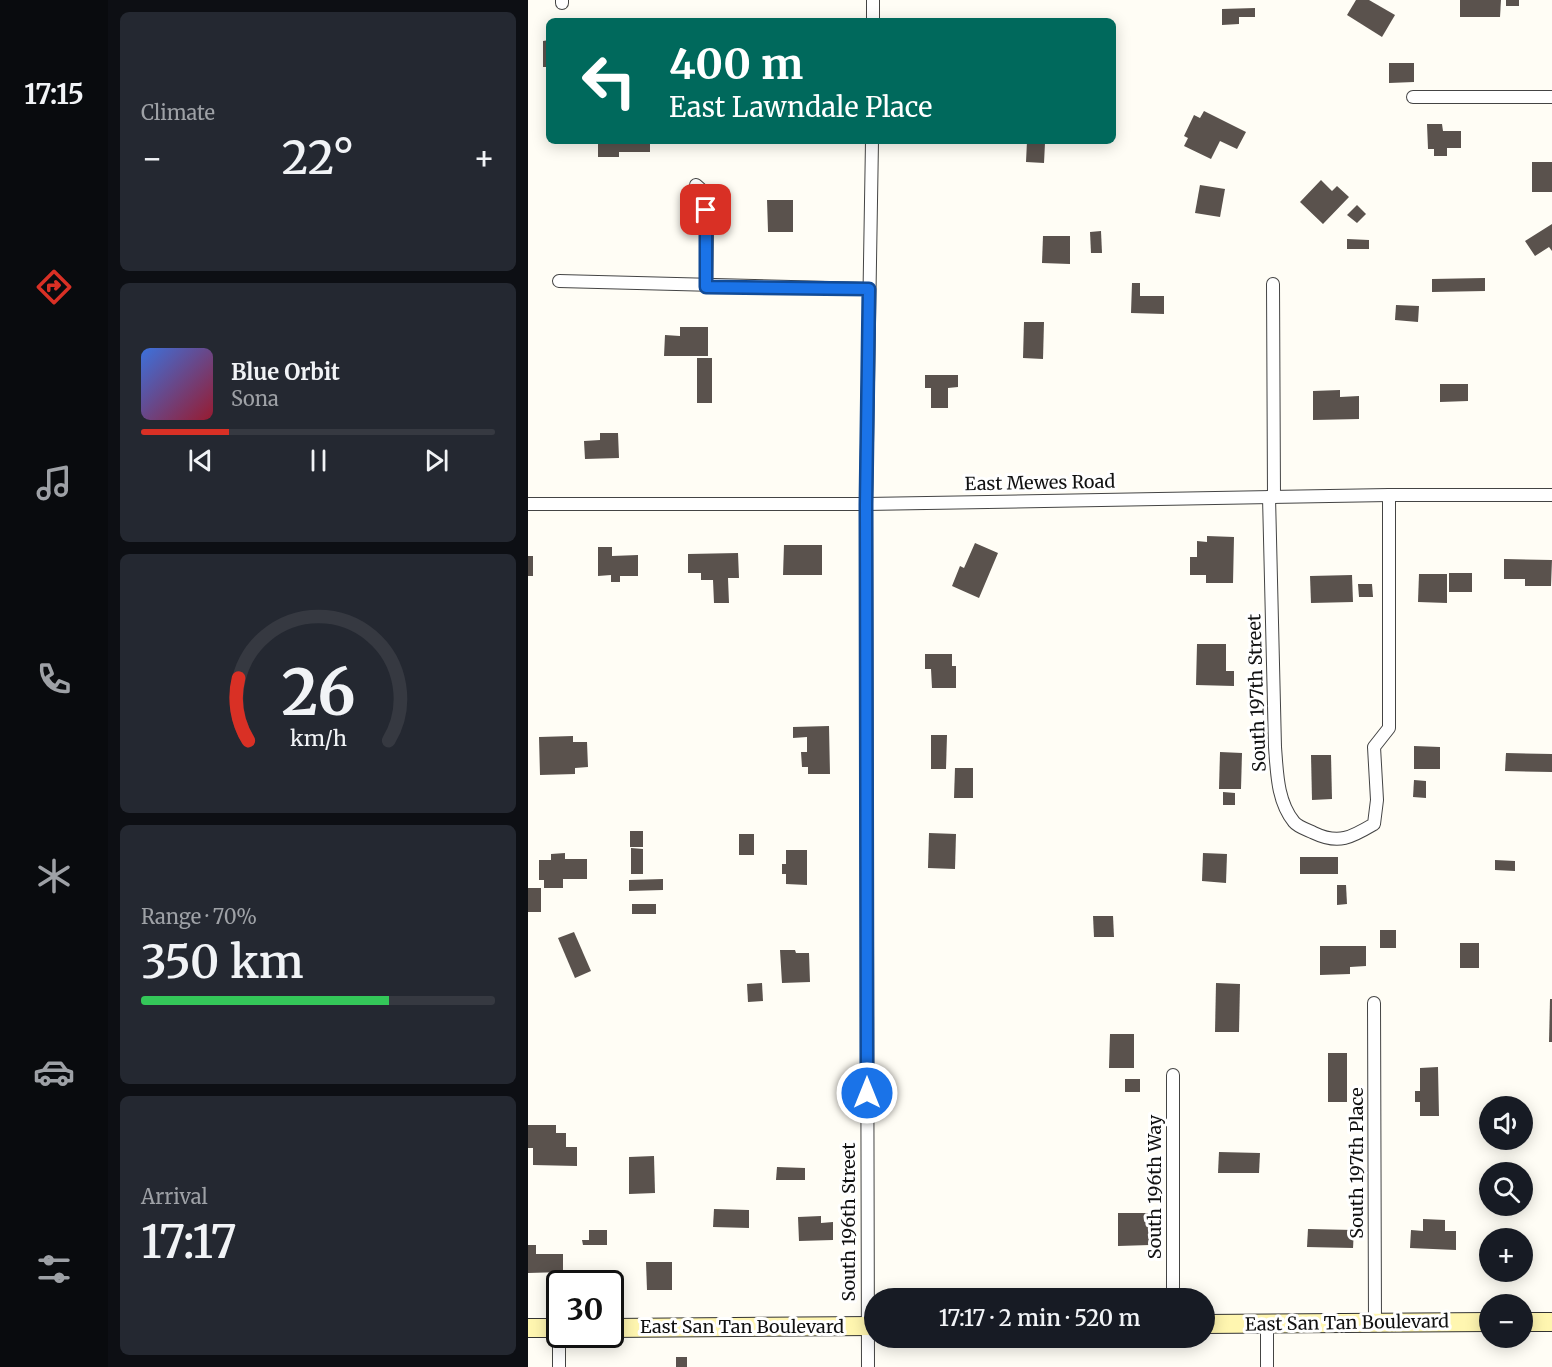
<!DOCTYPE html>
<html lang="en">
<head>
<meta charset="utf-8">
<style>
  body { margin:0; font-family:Merriweather,serif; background:#242831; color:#f1f3f6; height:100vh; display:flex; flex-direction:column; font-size:22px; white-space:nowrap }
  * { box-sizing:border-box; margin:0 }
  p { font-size:20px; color:#9ea1a6 }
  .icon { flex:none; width:33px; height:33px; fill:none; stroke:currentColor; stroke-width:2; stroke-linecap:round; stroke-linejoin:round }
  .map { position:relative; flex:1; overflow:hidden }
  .side { display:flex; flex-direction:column; gap:12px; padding:12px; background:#0d0f14; width:420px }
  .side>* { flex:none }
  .guide { position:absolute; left:18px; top:18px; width:570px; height:126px; border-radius:9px; box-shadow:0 3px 15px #0003; background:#00695c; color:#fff; overflow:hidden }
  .fabs { position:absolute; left:951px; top:1096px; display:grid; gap:12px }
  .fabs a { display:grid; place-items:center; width:54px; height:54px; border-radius:50%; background:#171b24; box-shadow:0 3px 15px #0003; font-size:30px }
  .speed { position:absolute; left:18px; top:1270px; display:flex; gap:12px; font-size:30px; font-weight:700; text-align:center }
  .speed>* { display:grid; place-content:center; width:78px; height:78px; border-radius:50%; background:#171b24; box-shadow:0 3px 15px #0003; line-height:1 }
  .speed .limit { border:3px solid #111; border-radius:9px; background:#fff; color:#111 }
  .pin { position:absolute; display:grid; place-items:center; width:51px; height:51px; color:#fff; margin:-26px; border-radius:12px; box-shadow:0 3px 9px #0006 }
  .me { position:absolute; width:66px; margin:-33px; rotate:0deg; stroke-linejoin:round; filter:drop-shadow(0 0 4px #0008) }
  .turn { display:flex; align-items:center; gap:21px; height:126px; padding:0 24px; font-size:27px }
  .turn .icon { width:78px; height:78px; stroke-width:2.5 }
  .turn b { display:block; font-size:42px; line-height:51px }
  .big { font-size:45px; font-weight:600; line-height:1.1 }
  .side .card { flex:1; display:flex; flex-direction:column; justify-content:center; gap:9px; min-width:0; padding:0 21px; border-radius:9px; background:#242831 }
  .side .dial { align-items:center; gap:0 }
  .dial svg { height:156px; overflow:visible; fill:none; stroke:#363941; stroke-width:7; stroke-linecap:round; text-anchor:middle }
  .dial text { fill:#f1f3f6; stroke:none }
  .song { display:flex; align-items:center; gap:18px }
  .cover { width:72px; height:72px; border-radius:9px; background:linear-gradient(135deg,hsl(220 70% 55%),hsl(350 70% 35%)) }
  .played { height:6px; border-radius:3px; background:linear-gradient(90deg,#d93025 25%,#363941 25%) }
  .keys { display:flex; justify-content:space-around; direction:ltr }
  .heat { display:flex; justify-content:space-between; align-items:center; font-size:33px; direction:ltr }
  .charge { height:9px; border-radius:4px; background:linear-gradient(90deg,#34c759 70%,#363941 0) }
  .trip { position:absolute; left:336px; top:1288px; width:351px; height:60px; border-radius:30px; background:#171b24; box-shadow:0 3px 15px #0003; font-weight:600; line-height:60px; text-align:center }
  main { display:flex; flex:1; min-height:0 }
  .tab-bar { display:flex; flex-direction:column; width:108px; justify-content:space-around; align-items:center; background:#090b0e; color:#9ea1a6 }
  .tab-bar .icon { width:42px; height:42px }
  .tab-bar .active { color:#d93025 }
  .tab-bar b { font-size:27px; color:#f1f3f6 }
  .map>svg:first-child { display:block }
  .building { fill:#5a524d }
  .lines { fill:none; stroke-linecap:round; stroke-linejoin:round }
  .street-casing { stroke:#444; stroke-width:14 }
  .secondary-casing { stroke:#333; stroke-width:20 }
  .street { stroke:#fff; stroke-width:12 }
  .secondary { stroke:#fff6b0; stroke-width:18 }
  .route-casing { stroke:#114b97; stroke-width:15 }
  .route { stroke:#1a73e8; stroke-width:10 }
  .labels { text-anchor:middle; stroke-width:6; stroke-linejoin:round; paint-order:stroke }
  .street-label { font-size:18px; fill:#111; stroke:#fff }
</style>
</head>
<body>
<main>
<nav class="tab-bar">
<b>17:15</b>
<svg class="icon active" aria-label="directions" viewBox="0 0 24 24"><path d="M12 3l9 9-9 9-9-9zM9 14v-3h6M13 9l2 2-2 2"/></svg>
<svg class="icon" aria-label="music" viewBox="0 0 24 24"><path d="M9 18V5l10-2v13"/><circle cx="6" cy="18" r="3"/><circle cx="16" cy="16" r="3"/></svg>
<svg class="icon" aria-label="phone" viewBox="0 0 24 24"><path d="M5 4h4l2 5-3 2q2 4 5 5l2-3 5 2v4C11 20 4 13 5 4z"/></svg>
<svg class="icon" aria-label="climate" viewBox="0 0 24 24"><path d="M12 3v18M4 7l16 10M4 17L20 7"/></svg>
<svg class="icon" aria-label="car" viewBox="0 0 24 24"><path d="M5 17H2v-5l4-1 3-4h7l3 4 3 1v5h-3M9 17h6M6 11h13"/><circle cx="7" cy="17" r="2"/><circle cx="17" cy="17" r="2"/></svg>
<svg class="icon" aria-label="filters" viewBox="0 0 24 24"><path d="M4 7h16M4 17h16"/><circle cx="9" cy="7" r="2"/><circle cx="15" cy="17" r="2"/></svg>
</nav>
<section class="side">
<div class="card"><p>Climate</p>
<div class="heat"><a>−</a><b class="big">22°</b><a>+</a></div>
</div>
<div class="card">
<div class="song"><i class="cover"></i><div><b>Blue Orbit</b><p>Sona</p></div></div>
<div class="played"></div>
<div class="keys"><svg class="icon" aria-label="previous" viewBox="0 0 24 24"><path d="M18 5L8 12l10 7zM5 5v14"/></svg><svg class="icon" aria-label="pause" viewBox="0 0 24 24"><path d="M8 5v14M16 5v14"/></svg><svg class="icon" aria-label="next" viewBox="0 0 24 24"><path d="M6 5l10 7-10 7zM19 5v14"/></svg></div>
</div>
<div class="card dial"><svg viewBox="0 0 100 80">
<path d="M14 69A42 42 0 1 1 86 69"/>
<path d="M14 69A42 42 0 0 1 9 37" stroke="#d93025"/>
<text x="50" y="56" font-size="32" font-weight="700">26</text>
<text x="50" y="72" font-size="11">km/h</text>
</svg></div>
<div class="card"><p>Range · 70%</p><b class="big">350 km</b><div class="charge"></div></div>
<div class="card"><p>Arrival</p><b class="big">17:17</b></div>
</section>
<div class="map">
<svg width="1024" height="1367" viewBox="0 0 1024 1367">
  <rect width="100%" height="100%" fill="#fffdf5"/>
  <g class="building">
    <polygon points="828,0 841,0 867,15 854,37 819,15"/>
    <polygon points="932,0 973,0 972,17 932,17"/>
    <rect x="978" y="0" width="13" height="6"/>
    <polygon points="727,8 727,17 711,17 711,24 694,25 694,9"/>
    <polygon points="21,40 21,67 15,67 15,41"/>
    <polygon points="861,63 886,63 886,82 861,83"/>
    <polygon points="676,111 718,132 709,149 692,141 683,159 656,146 660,138 656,136 666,115 672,118"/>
    <polygon points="899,124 914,124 915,131 933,131 933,148 919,148 919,156 906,156 906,149 900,149"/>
    <polygon points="70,141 122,141 122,152 91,152 91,157 70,157"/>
    <polygon points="499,141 524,141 524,143 517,143 516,163 498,162"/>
    <rect x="1004" y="162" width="20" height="30"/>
    <polygon points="793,180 804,191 809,186 821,197 795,224 772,202"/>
    <polygon points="672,185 697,189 692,217 667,213"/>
    <polygon points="239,200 265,200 265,232 240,232"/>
    <polygon points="829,205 838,214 829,223 819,215"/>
    <polygon points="1024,224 1024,251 1021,247 1007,256 997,241"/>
    <polygon points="573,231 574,253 563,253 562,232"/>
    <polygon points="515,236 542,236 542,264 514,263"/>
    <polygon points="819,239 841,240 841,249 819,249"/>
    <polygon points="957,278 957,291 904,292 904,279"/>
    <polygon points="604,283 612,283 612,296 636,296 636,314 603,313"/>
    <polygon points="868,305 891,306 890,322 867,320"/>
    <polygon points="496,322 516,322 515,359 495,358"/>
    <polygon points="152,327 180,327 180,356 136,356 137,335 152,336"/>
    <rect x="169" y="358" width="15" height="45"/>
    <polygon points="397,375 430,375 430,387 420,388 420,408 403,408 403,388 397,388"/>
    <polygon points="912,384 940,384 940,401 912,402"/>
    <polygon points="812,390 812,397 831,396 831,419 785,420 785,391"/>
    <polygon points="72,433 90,433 91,458 57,459 56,441 72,440"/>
    <polygon points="679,536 706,537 705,583 678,583 678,575 662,575 662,557 669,557 669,541 679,542"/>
    <polygon points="447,543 470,553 451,598 424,586 432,566 436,568"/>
    <polygon points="256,545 294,545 294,575 255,575"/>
    <polygon points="70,547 84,547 84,556 110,555 110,576 92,576 92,582 83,582 83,575 70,576"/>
    <polygon points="210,553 211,578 200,578 201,603 186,603 185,580 173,580 173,573 160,573 160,554"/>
    <rect x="0" y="556" width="5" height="20"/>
    <polygon points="976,559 1024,560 1023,586 997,586 997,579 976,579"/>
    <rect x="921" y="573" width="23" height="19"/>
    <polygon points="891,574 919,574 919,603 890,602"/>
    <polygon points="824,575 825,602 783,603 782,576"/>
    <polygon points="830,584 844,584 845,597 831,597"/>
    <polygon points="669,644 698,644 698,671 706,671 706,686 668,685"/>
    <polygon points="397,654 424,654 424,666 428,666 428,688 404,688 403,669 397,669"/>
    <polygon points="301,726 302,774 280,774 280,767 274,767 273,752 279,752 279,737 265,738 265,727"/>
    <polygon points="403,735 419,735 418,769 403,769"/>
    <polygon points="45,736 45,742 59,742 60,767 47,768 47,774 12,775 11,737"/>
    <polygon points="886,746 912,747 912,769 886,769"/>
    <polygon points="692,752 714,753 713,789 691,789"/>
    <polygon points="978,753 1024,754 1024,772 977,771"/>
    <polygon points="783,755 803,755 804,799 784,800"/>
    <polygon points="427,768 445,768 445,798 426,798"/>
    <polygon points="886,780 898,781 898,798 885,797"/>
    <polygon points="695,792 707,793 707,805 695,805"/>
    <rect x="102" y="831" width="13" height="16"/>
    <polygon points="401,833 428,834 427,869 400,868"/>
    <rect x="211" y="834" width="15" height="21"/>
    <polygon points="103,848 115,849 115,874 103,874"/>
    <polygon points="258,850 279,850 279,885 258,884 258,874 254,874 254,864 258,864"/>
    <polygon points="37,853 37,859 59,859 59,879 35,879 35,888 16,888 16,880 11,880 11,860 23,860 23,854"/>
    <polygon points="675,853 699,854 698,883 674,881"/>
    <rect x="772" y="857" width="38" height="17"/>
    <polygon points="967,860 987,861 987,871 967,870"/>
    <polygon points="135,879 135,890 101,891 101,880"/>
    <polygon points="809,885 818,885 819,904 809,905"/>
    <rect x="0" y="888" width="13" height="24"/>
    <rect x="104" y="904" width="24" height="10"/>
    <polygon points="565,916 585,916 586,937 566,937"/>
    <rect x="852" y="930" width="16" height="18"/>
    <polygon points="46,932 63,971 47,978 30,938"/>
    <rect x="932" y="943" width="19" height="25"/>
    <polygon points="792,946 838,946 838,966 822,967 822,974 792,975"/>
    <polygon points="252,950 267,950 268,953 281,953 282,982 254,983"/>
    <polygon points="234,983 235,1001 220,1002 219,984"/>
    <polygon points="688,983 712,984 711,1032 687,1032"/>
    <polygon points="1022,999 1024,999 1024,1042 1021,1042"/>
    <polygon points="582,1034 606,1034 606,1068 581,1068"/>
    <rect x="800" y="1053" width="19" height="49"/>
    <polygon points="910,1067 911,1116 892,1116 892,1102 887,1102 887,1091 892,1091 892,1068"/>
    <rect x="597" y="1079" width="15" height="13"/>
    <polygon points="0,1125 28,1125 28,1133 38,1133 38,1147 49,1147 49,1166 5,1165 5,1148 0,1148"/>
    <polygon points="691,1152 732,1153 731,1173 690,1173"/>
    <polygon points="126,1156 127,1193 101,1194 101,1157"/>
    <polygon points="249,1167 277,1168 277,1180 248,1180"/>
    <polygon points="186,1209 221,1210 221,1228 185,1227"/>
    <polygon points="590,1213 622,1213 622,1245 590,1246"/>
    <polygon points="293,1216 293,1223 305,1222 305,1240 271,1241 270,1217"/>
    <polygon points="895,1219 917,1220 917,1231 928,1231 928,1250 882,1248 883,1230 895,1231"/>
    <polygon points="780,1229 826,1230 825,1248 779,1247"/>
    <polygon points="61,1230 79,1230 79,1245 55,1245 54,1240 61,1240"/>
    <polygon points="0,1245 8,1245 8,1254 35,1254 35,1272 0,1273"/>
    <polygon points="118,1262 144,1262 144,1290 119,1290"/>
    <rect x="148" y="1357" width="11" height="10"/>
  </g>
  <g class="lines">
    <defs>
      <g id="street">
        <polyline points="345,0 345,21"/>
        <polyline points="34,3 34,0"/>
        <polyline points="885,97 1024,97"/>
        <polyline points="168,185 177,193 179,228 178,287"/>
        <polyline points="31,281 341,289"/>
        <polyline points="745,284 746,497"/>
        <path d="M741,497L747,747C749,772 749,801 766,822C770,827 780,830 786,833C811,845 824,837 846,824L849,800L846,747L861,728V495"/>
        <polyline points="0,504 338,504 861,495 1024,495"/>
        <polyline points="846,1003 847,1323"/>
        <polyline points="645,1075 645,1299"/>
        <polyline points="31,1367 31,1328"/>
        <polyline points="340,1367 338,504 344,141"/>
        <polyline points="739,1367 739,1324"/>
      </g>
      <g id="secondary">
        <polyline points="994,1322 1024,1322"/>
        <polyline points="676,1324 962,1322"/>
        <polyline points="0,1328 32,1328"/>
        <polyline points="82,1328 346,1326"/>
      </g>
    </defs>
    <use href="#street" class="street-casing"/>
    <use href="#secondary" class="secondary-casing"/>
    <use href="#street" class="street"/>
    <use href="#secondary" class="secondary"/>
  </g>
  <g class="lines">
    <defs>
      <polyline id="route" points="178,210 178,287 341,289 338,504 339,1093"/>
    </defs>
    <use href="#route" class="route-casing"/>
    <use href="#route" class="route"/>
  </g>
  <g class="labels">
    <g class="street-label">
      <text transform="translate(512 483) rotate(-1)" y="6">East Mewes Road</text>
      <text transform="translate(729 693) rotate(-92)" y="6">South 197th Street</text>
      <text transform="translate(829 1163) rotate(-90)" y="6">South 197th Place</text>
      <text transform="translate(627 1187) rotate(-90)" y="6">South 196th Way</text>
      <text transform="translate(321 1222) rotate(-90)" y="6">South 196th Street</text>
      <text transform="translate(819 1323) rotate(-1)" y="6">East San Tan Boulevard</text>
      <text x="214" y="1333">East San Tan Boulevard</text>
    </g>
  </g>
</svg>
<div class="fabs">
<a><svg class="icon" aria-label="sound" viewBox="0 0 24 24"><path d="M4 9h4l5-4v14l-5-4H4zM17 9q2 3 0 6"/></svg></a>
<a><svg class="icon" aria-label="search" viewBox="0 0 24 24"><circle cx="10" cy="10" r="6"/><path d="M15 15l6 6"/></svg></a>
<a>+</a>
<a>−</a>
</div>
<div class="speed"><div class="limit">30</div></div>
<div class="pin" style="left:178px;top:210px;background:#d93025"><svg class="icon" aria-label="arrive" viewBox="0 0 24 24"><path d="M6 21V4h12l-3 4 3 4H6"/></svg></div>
<svg class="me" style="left:339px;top:1093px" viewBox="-20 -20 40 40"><circle r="17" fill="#1a73e8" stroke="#fff" stroke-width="3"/><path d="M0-11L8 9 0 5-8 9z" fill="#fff"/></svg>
<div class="trip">17:17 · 2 min · 520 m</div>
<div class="guide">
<div class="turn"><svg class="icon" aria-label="left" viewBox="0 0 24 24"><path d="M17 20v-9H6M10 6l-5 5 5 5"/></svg><div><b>400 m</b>East Lawndale Place</div></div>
</div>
</div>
</main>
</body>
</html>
